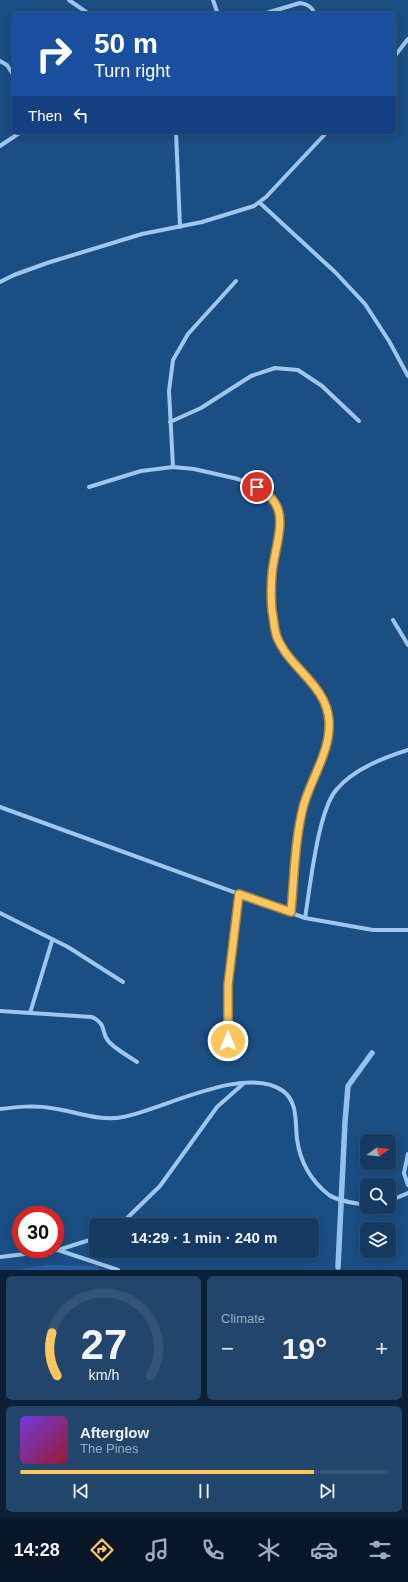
<!DOCTYPE html>
<html lang="en">
<head>
<meta charset="utf-8">
<style>
  body { margin:0; font-family:Arial,sans-serif; background:#21456b; color:#f1f3f6; height:100vh; display:flex; flex-direction:column; font-size:15px; white-space:nowrap }
  * { box-sizing:border-box; margin:0 }
  p { font-size:13px; color:#9dadbe }
  .icon { flex:none; width:22px; height:22px; fill:none; stroke:currentColor; stroke-width:2; stroke-linecap:round; stroke-linejoin:round }
  .map { position:relative; height:1270px; overflow:hidden }
  .panel { display:flex; flex-direction:column; gap:6px; padding:6px; background:#0b2036; flex:1 }
  .panel>* { flex:none }
  .banner { position:absolute; left:12px; top:12px; width:384px; height:122px; border-radius:6px; box-shadow:0 2px 10px #0003,0 0 0 1px #335477; background:#1a4fa0; color:#fff; overflow:hidden }
  .needle { width:26px; rotate:75deg }
  .fabs { position:absolute; left:360px; top:1134px; display:grid; gap:8px }
  .fabs a { display:grid; place-items:center; width:36px; height:36px; border-radius:6px; background:#143a62; box-shadow:0 2px 10px #0003,0 0 0 1px #335477; font-size:20px }
  .speed { position:absolute; left:12px; top:1206px; display:flex; gap:8px; font-size:20px; font-weight:700; text-align:center }
  .speed>* { display:grid; place-content:center; width:52px; height:52px; border-radius:50%; background:#143a62; box-shadow:0 2px 10px #0003,0 0 0 1px #335477; line-height:1 }
  .speed .limit { border:6px solid #d22; background:#fff; color:#111 }
  .pin { position:absolute; display:grid; place-items:center; width:34px; height:34px; color:#fff; margin:-17px; border:2px solid #fff; border-radius:50%; box-shadow:0 1px 4px #0007 }
  .me { position:absolute; width:44px; margin:-22px; rotate:0deg; stroke-linejoin:round; filter:drop-shadow(0 0 3px #0008) }
  .turn { display:flex; align-items:center; gap:14px; height:84px; padding:0 16px; font-size:18px }
  .turn .icon { width:52px; height:52px; stroke-width:2.5 }
  .turn b { display:block; font-size:28px; line-height:34px }
  .then { display:flex; align-items:center; height:38px; padding:0 16px; background:#0003; gap:8px; font-size:15px }
  .big { font-size:30px; font-weight:700; line-height:1.1 }
  .panel .tile { flex:1; display:flex; flex-direction:column; justify-content:center; gap:6px; min-width:0; padding:0 14px; border-radius:6px; background:#21456b }
  .panel .dial { align-items:center; gap:0 }
  .dial svg { height:104px; overflow:visible; fill:none; stroke:#335477; stroke-width:7; stroke-linecap:round; text-anchor:middle }
  .dial text { fill:#f1f3f6; stroke:none }
  .song { display:flex; align-items:center; gap:12px }
  .cover { width:48px; height:48px; border-radius:6px; background:linear-gradient(135deg,hsl(260 70% 55%),hsl(350 70% 35%)) }
  .played { height:4px; border-radius:2px; background:linear-gradient(90deg,#fcc55e 80%,#335477 80%) }
  .keys { display:flex; justify-content:space-around; direction:ltr }
  .heat { display:flex; justify-content:space-between; align-items:center; font-size:22px; direction:ltr }
  .panel .tiles { flex:1; display:grid; gap:6px; grid-template-columns:1fr 1fr }
  .tile:last-child { grid-column:span 2 }
  .trip { position:absolute; left:89px; top:1218px; width:230px; height:40px; border-radius:6px; background:#143a62; box-shadow:0 2px 10px #0003,0 0 0 1px #335477; font-weight:700; line-height:40px; text-align:center }
  .tab-bar { display:flex; height:64px; justify-content:space-around; align-items:center; background:#081727; color:#9dadbe }
  .tab-bar .icon { width:28px; height:28px }
  .tab-bar .current { color:#fcc55e }
  .tab-bar b { font-size:18px; color:#f1f3f6 }
  .map>svg:first-child { display:block }
  .green { fill:#24619c }
  .lines { fill:none; stroke-linecap:round; stroke-linejoin:round }
  .stream { stroke:#94c2ed; stroke-width:5.5 }
  .street { stroke:#a1c6eb; stroke-width:4 }
  .route-casing { stroke:#a4803d; stroke-width:10 }
  .route { stroke:#fcc55e; stroke-width:7 }
</style>
</head>
<body>
<div class="map">
<svg width="408" height="1270" viewBox="0 0 408 1270">
  <rect width="100%" height="100%" fill="#1b4e83"/>
  <polygon class="green" points="46,1265 98,1266 99,1270 15,1270"/>
  <g class="lines">
    <polyline class="stream" points="338,1267 345,1122 348,1086 372,1053"/>
    <g class="street">
      <polyline points="69,0 89,14"/>
      <polyline points="213,0 218,14"/>
      <path d="M263,14L300,3C308,4 312,7 315,14"/>
      <polyline points="394,57 408,39"/>
      <polyline points="0,61 7,65 14,76"/>
      <polyline points="176,132 180,227"/>
      <polyline points="0,146 21,132"/>
      <polyline points="260,203 335,272 365,304 389,341 408,376"/>
      <polyline points="0,282 14,275 47,263 142,234 202,222 254,206 266,197 327,132"/>
      <polyline points="170,422 201,408 251,376 275,368 298,370 322,386 359,421"/>
      <polyline points="173,467 169,391 173,360 188,334 236,281"/>
      <polyline points="89,487 141,471 173,467 194,469 238,479 257,487 267,494 276,504 280,518 272,574 272,608 277,637 286,653 312,683 324,701 329,720 329,737 304,805 299,830 291,913"/>
      <polyline points="393,620 408,645"/>
      <polyline points="0,807 305,918 373,930 408,930"/>
      <polyline points="0,913 68,947 123,982"/>
      <path d="M305,918C310,888 318,809 337,789C354,769 383,758 408,750"/>
      <path d="M0,1011L92,1017C108,1025 100,1032 109,1042C117,1050 128,1056 137,1062"/>
      <polyline points="30,1013 52,941"/>
      <polyline points="228,1041 228,985 239,894"/>
      <path d="M0,1109C17,1107 34,1105 51,1108C75,1111 98,1122 123,1117C164,1109 245,1064 283,1091C298,1102 295,1122 297,1139C300,1161 311,1181 329,1195C340,1202 355,1203 367,1205"/>
      <polyline points="408,1154 404,1173 408,1185"/>
      <polyline points="389,1201 408,1193"/>
      <polyline points="120,1225 160,1186 217,1107 243,1084"/>
      <polyline points="58,1250 118,1270"/>
      <polyline points="0,1257 58,1250 96,1238"/>
    </g>
  </g>
  <g class="lines">
    <defs>
      <path id="route" d="M228,1041V985L239,894L291,912C294,879 295,836 304,804C312,777 331,750 329,721C327,685 289,668 277,637C274,630 274,619 272,611C271,599 271,586 272,574C273,555 287,520 275,503C271,496 264,491 257,487"/>
    </defs>
    <use href="#route" class="route-casing"/>
    <use href="#route" class="route"/>
  </g>
</svg>
<div class="fabs">
<a><svg class="needle" viewBox="-14 -14 28 28"><path d="M0-13l5 13h-10z" fill="#e53935"/><path d="M0 13l5-13h-10z" fill="#9dadbe"/></svg></a>
<a><svg class="icon" aria-label="search" viewBox="0 0 24 24"><circle cx="10" cy="10" r="6"/><path d="M15 15l6 6"/></svg></a>
<a><svg class="icon" aria-label="layers" viewBox="0 0 24 24"><path d="M12 4l9 5-9 5-9-5zM3 14l9 5 9-5"/></svg></a>
</div>
<div class="speed"><div class="limit">30</div></div>
<div class="pin" style="left:257px;top:487px;background:#d93025"><svg class="icon" aria-label="arrive" viewBox="0 0 24 24"><path d="M6 21V4h12l-3 4 3 4H6"/></svg></div>
<svg class="me" style="left:228px;top:1041px" viewBox="-20 -20 40 40"><circle r="17" fill="#fcc55e" stroke="#fff" stroke-width="3"/><path d="M0-11L8 9 0 5-8 9z" fill="#fff"/></svg>
<div class="trip">14:29 · 1 min · 240 m</div>
<div class="banner">
<div class="turn"><svg class="icon" aria-label="right" viewBox="0 0 24 24"><path d="M7 20v-9h11M14 6l5 5-5 5"/></svg><div><b>50 m</b>Turn right</div></div>
<div class="then">Then<svg class="icon" aria-label="left" viewBox="0 0 24 24"><path d="M17 20v-9H6M10 6l-5 5 5 5"/></svg></div>
</div>
</div>
<section class="panel">
<div class="tiles">
<div class="tile dial"><svg viewBox="0 0 100 80">
<path d="M14 69A42 42 0 1 1 86 69"/>
<path d="M14 69A42 42 0 0 1 10 36" stroke="#fcc55e"/>
<text x="50" y="56" font-size="32" font-weight="700">27</text>
<text x="50" y="72" font-size="11">km/h</text>
</svg></div>
<div class="tile"><p>Climate</p>
<div class="heat"><a>−</a><b class="big">19°</b><a>+</a></div>
</div>
<div class="tile">
<div class="song"><i class="cover"></i><div><b>Afterglow</b><p>The Pines</p></div></div>
<div class="played"></div>
<div class="keys"><svg class="icon" aria-label="previous" viewBox="0 0 24 24"><path d="M18 5L8 12l10 7zM5 5v14"/></svg><svg class="icon" aria-label="pause" viewBox="0 0 24 24"><path d="M8 5v14M16 5v14"/></svg><svg class="icon" aria-label="next" viewBox="0 0 24 24"><path d="M6 5l10 7-10 7zM19 5v14"/></svg></div>
</div>
</div>
</section>
<nav class="tab-bar">
<b>14:28</b>
<svg class="icon current" aria-label="directions" viewBox="0 0 24 24"><path d="M12 3l9 9-9 9-9-9zM9 14v-3h6M13 9l2 2-2 2"/></svg>
<svg class="icon" aria-label="music" viewBox="0 0 24 24"><path d="M9 18V5l10-2v13"/><circle cx="6" cy="18" r="3"/><circle cx="16" cy="16" r="3"/></svg>
<svg class="icon" aria-label="phone" viewBox="0 0 24 24"><path d="M5 4h4l2 5-3 2q2 4 5 5l2-3 5 2v4C11 20 4 13 5 4z"/></svg>
<svg class="icon" aria-label="climate" viewBox="0 0 24 24"><path d="M12 3v18M4 7l16 10M4 17L20 7"/></svg>
<svg class="icon" aria-label="car" viewBox="0 0 24 24"><path d="M5 17H2v-5l4-1 3-4h7l3 4 3 1v5h-3M9 17h6M6 11h13"/><circle cx="7" cy="17" r="2"/><circle cx="17" cy="17" r="2"/></svg>
<svg class="icon" aria-label="filters" viewBox="0 0 24 24"><path d="M4 7h16M4 17h16"/><circle cx="9" cy="7" r="2"/><circle cx="15" cy="17" r="2"/></svg>
</nav>
</body>
</html>
